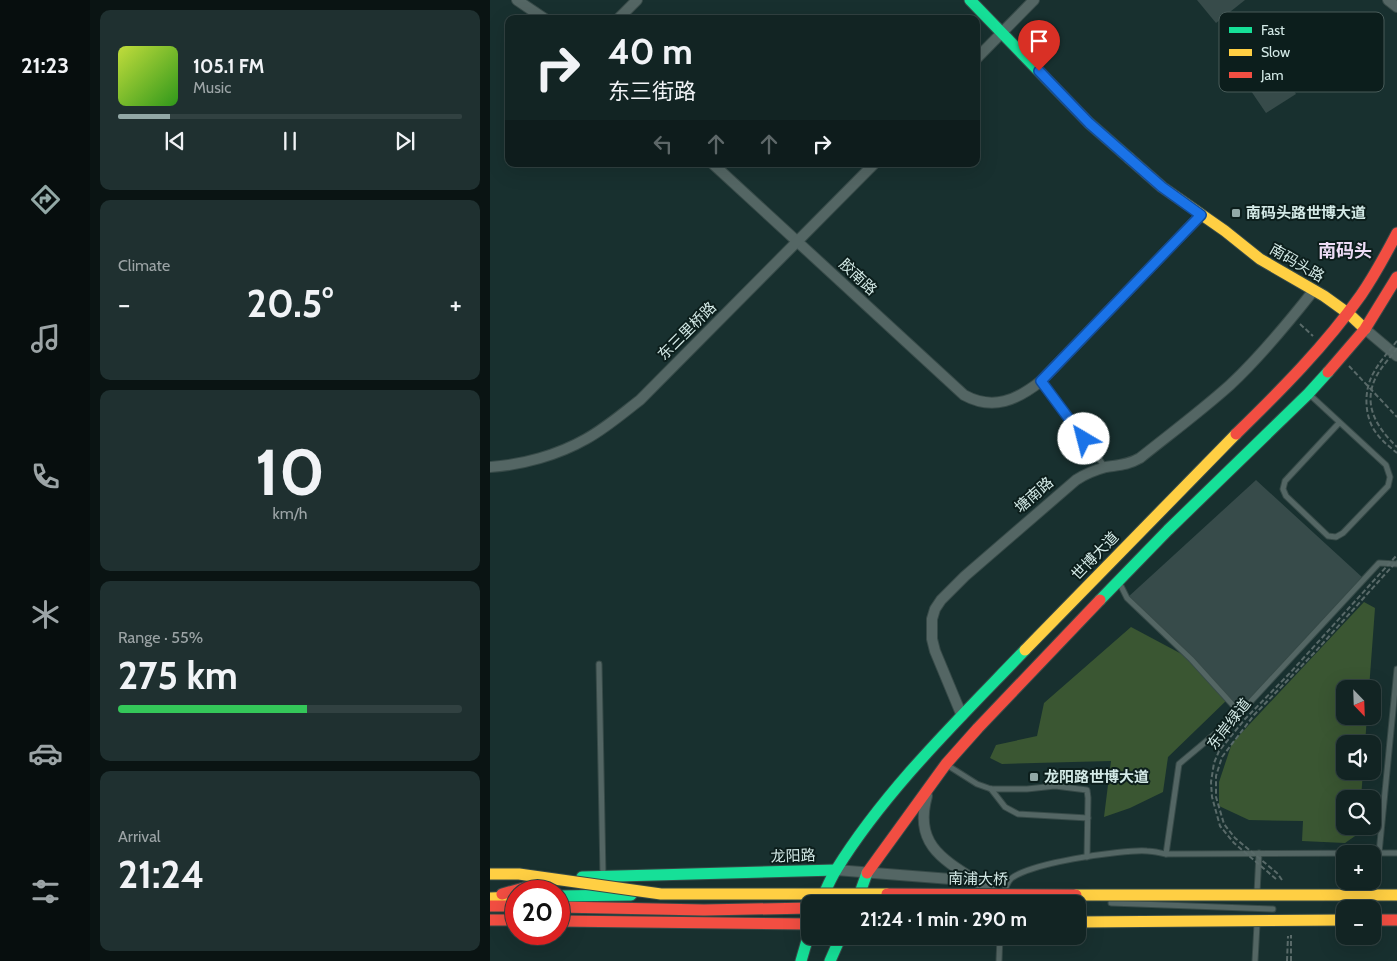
<!DOCTYPE html>
<html lang="en">
<head>
<meta charset="utf-8">
<style>
  body { margin:0; font-family:Cabin,"Noto Sans SC",sans-serif; background:#1f3030; color:#f1f3f6; height:100vh; display:flex; flex-direction:column; font-size:19px; white-space:nowrap }
  * { box-sizing:border-box; margin:0 }
  p { font-size:16px; color:#9ca4a6 }
  .icon { flex:none; width:28px; height:28px; fill:none; stroke:currentColor; stroke-width:2; stroke-linecap:round; stroke-linejoin:round }
  .map { position:relative; flex:1; overflow:hidden }
  .side { display:flex; flex-direction:column; gap:10px; padding:10px; background:#0a1413; width:400px }
  .side>* { flex:none }
  .guide { position:absolute; left:15px; top:15px; width:475px; height:152px; border-radius:10px; box-shadow:0 5px 20px #0002,0 0 0 1px #314141; background:#122423; color:#f1f3f6; overflow:hidden }
  .needle { width:32px; rotate:157deg }
  .tools { position:absolute; left:846px; top:680px; display:grid; gap:10px }
  .tools a { display:grid; place-items:center; width:45px; height:45px; border-radius:10px; background:#122423; box-shadow:0 5px 20px #0002,0 0 0 1px #314141; font-size:25px }
  .speed { position:absolute; left:15px; top:880px; display:flex; gap:10px; font-size:25px; font-weight:700; text-align:center }
  .speed>* { display:grid; place-content:center; width:65px; height:65px; border-radius:50%; background:#122423; box-shadow:0 5px 20px #0002,0 0 0 1px #314141; line-height:1 }
  .speed .limit { border:8px solid #d22; background:#fff; color:#111 }
  .pin { position:absolute; display:grid; place-items:center; width:42px; height:42px; color:#fff; margin:-51px -21px; border-radius:50% 50% 50% 0; rotate:-45deg; box-shadow:0 0 5px #0007 }
  .pin .icon { rotate:45deg }
  .me { position:absolute; width:55px; margin:-28px; rotate:323deg; stroke-linejoin:round; filter:drop-shadow(0 0 4px #0008) }
  .turn { display:flex; align-items:center; gap:18px; height:105px; padding:0 20px; font-size:22px }
  .turn .icon { width:65px; height:65px; stroke-width:2.5 }
  .turn b { display:block; font-size:35px; line-height:42px }
  .lanes { display:flex; align-items:center; height:48px; padding:0 20px; background:#0003; justify-content:center; gap:25px; direction:ltr }
  .lanes .off { opacity:.35 }
  .big { font-size:38px; font-weight:800; line-height:1.1 }
  .side .tile { flex:1; display:flex; flex-direction:column; justify-content:center; gap:8px; min-width:0; padding:0 18px; border-radius:10px; background:#1f3030 }
  .side .dial { align-items:center; gap:0 }
  .dial b { font-size:65px; line-height:1 }
  .song { display:flex; align-items:center; gap:15px }
  .cover { width:60px; height:60px; border-radius:8px; background:linear-gradient(135deg,hsl(70 70% 55%),hsl(110 70% 35%)) }
  .played { height:5px; border-radius:2px; background:linear-gradient(90deg,#92a8a6 15%,#314141 15%) }
  .keys { display:flex; justify-content:space-around; direction:ltr }
  .heat { display:flex; justify-content:space-between; align-items:center; font-size:28px; direction:ltr }
  .charge { height:8px; border-radius:4px; background:linear-gradient(90deg,#34c759 55%,#314141 0) }
  .trip { position:absolute; left:311px; top:895px; width:285px; height:50px; border-radius:10px; background:#122423; box-shadow:0 5px 20px #0002,0 0 0 1px #314141; font-weight:800; line-height:50px; text-align:center }
  main { display:flex; flex:1; min-height:0 }
  .dock { display:flex; flex-direction:column; width:90px; justify-content:space-around; align-items:center; background:#070e0e; color:#9ca4a6 }
  .dock .icon { width:35px; height:35px }
  .dock .selected { color:#92a8a6 }
  .dock b { font-size:22px; color:#f1f3f6 }
  .map>svg:first-child { display:block }
  .green { fill:#3a5632 }
  .building { fill:#374b4a }
  .lines { fill:none; stroke-linecap:round; stroke-linejoin:round }
  .lane-casing { stroke:#374a48; stroke-width:7 }
  .street-casing { stroke:#374a48; stroke-width:12 }
  .fast-casing { stroke:#374a48; stroke-width:13 }
  .slow-casing { stroke:#374a48; stroke-width:13 }
  .jam-casing { stroke:#374a48; stroke-width:13 }
  .path { stroke:#596a69; stroke-width:2; stroke-dasharray:5 2.5; stroke-linecap:butt }
  .lane { stroke:#546664; stroke-width:5 }
  .street { stroke:#546664; stroke-width:10 }
  .fast { stroke:#16e098; stroke-width:11 }
  .slow { stroke:#ffcf43; stroke-width:11 }
  .jam { stroke:#f24e42; stroke-width:11 }
  .slow-bridge-casing { stroke:#374a48; stroke-width:13; stroke-linecap:butt }
  .jam-bridge-casing { stroke:#374a48; stroke-width:13; stroke-linecap:butt }
  .path-bridge { stroke:#596a69; stroke-width:2; stroke-dasharray:5 2.5; stroke-linecap:butt }
  .slow-bridge { stroke:#ffcf43; stroke-width:11 }
  .jam-bridge { stroke:#f24e42; stroke-width:11 }
  .route-casing { stroke:#114b97; stroke-width:12 }
  .route { stroke:#1a73e8; stroke-width:9 }
  .poi-dot { fill:#92a8a6; stroke:#0c1e1c; stroke-width:2 }
  .labels { text-anchor:middle; stroke-width:4; stroke-linejoin:round; paint-order:stroke }
  .poi-label { font-size:15px; font-weight:bold; fill:#d3e9e6; stroke:#0c1e1c; text-anchor:start }
  .street-label { font-size:15px; fill:#d3e9e6; stroke:#0c1e1c }
  .quarter-label { font-size:18px; font-weight:bold; fill:#eedcf6; stroke:#0c1e1c }
  .key { fill:#0c1e1c; stroke:#485b59; stroke-width:1 }
  .key-label { font-size:14px; fill:#d3e9e6 }
</style>
</head>
<body>
<main>
<nav class="dock">
<b>21:23</b>
<svg class="icon selected" aria-label="directions" viewBox="0 0 24 24"><path d="M12 3l9 9-9 9-9-9zM9 14v-3h6M13 9l2 2-2 2"/></svg>
<svg class="icon" aria-label="music" viewBox="0 0 24 24"><path d="M9 18V5l10-2v13"/><circle cx="6" cy="18" r="3"/><circle cx="16" cy="16" r="3"/></svg>
<svg class="icon" aria-label="phone" viewBox="0 0 24 24"><path d="M5 4h4l2 5-3 2q2 4 5 5l2-3 5 2v4C11 20 4 13 5 4z"/></svg>
<svg class="icon" aria-label="climate" viewBox="0 0 24 24"><path d="M12 3v18M4 7l16 10M4 17L20 7"/></svg>
<svg class="icon" aria-label="car" viewBox="0 0 24 24"><path d="M5 17H2v-5l4-1 3-4h7l3 4 3 1v5h-3M9 17h6M6 11h13"/><circle cx="7" cy="17" r="2"/><circle cx="17" cy="17" r="2"/></svg>
<svg class="icon" aria-label="filters" viewBox="0 0 24 24"><path d="M4 7h16M4 17h16"/><circle cx="9" cy="7" r="2"/><circle cx="15" cy="17" r="2"/></svg>
</nav>
<section class="side">
<div class="tile">
<div class="song"><i class="cover"></i><div><b>105.1 FM</b><p>Music</p></div></div>
<div class="played"></div>
<div class="keys"><svg class="icon" aria-label="previous" viewBox="0 0 24 24"><path d="M18 5L8 12l10 7zM5 5v14"/></svg><svg class="icon" aria-label="pause" viewBox="0 0 24 24"><path d="M8 5v14M16 5v14"/></svg><svg class="icon" aria-label="next" viewBox="0 0 24 24"><path d="M6 5l10 7-10 7zM19 5v14"/></svg></div>
</div>
<div class="tile"><p>Climate</p>
<div class="heat"><a>−</a><b class="big">20.5°</b><a>+</a></div>
</div>
<div class="tile dial"><b>10</b><p>km/h</p></div>
<div class="tile"><p>Range · 55%</p><b class="big">275 km</b><div class="charge"></div></div>
<div class="tile"><p>Arrival</p><b class="big">21:24</b></div>
</section>
<div class="map">
<svg width="907" height="961" viewBox="0 0 907 961">
  <rect width="100%" height="100%" fill="#18302f"/>
  <g class="green">
    <polygon points="874,602 885,608 879,689 855,689 855,716 877,716 875,744 855,744 855,771 873,771 871,799 855,799 855,826 869,826 868,834 855,843 812,841 813,821 759,820 729,806 729,782 742,743"/>
    <polygon points="641,627 701,659 739,698 678,757 673,792 640,808 614,817 621,761 512,764 500,758 506,745 547,736 554,703"/>
  </g>
  <g class="building">
    <polygon points="707,0 755,0 726,23"/>
    <polygon points="791,71 806,94 776,113 761,91"/>
    <polygon points="766,480 873,578 751,708 739,698 637,598"/>
  </g>
  <g class="lines">
    <defs>
      <g id="lane">
        <polyline points="551,381 615,467"/>
        <polyline points="819,394 896,465 900,477 898,486 853,533 846,537 838,536 796,496 793,489 795,481 849,423"/>
        <polyline points="630,584 637,598 701,659 750,713"/>
        <polyline points="109,664 113,876"/>
        <polyline points="457,765 487,784 501,789 537,789 565,786 597,790 598,798 597,857"/>
        <polyline points="501,789 515,807 528,814 598,818"/>
        <polyline points="889,853 907,853"/>
        <polyline points="676,854 689,764 750,713 889,563 907,564"/>
        <polyline points="767,893 769,853"/>
        <polyline points="621,903 783,909"/>
        <path d="M512,904C513,897 515,887 519,881C530,864 634,849 657,851C663,851 670,853 676,854L889,853L907,669"/>
        <polyline points="509,961 510,936"/>
        <polyline points="765,961 767,924"/>
      </g>
      <g id="street">
        <polyline points="27,0 55,19"/>
        <polyline points="898,0 907,7"/>
        <polyline points="128,19 147,0"/>
        <polyline points="486,59 544,0"/>
        <path d="M223,164L474,395C503,411 527,400 551,381L711,215"/>
        <polyline points="875,329 907,356"/>
        <path d="M0,467C32,465 68,455 96,439C116,428 133,413 150,400L384,164"/>
        <path d="M472,716L445,651L442,639V619L445,609L451,600L475,576L586,480C595,474 605,470 616,467C628,465 638,465 650,458C680,434 711,411 740,385C771,356 798,323 824,290"/>
        <path d="M437,796C424,842 450,858 485,880"/>
        <polyline points="346,870 486,881 504,893"/>
        <polyline points="422,904 449,903"/>
      </g>
      <g id="fast">
        <polyline points="480,0 599,123 639,158"/>
        <polyline points="610,600 678,530 818,394 838,372"/>
        <polyline points="92,877 346,870"/>
        <polyline points="69,896 141,895"/>
        <path d="M329,904C335,893 339,881 346,870C396,789 470,718 535,650"/>
        <polyline points="366,904 377,873"/>
        <polyline points="311,961 320,930"/>
        <polyline points="340,961 351,936"/>
      </g>
      <g id="slow">
        <polyline points="639,158 672,187 735,231 770,259 834,296 859,314 875,329"/>
        <polyline points="535,650 746,434"/>
        <polyline points="0,898 26,897"/>
      </g>
      <g id="jam">
        <polyline points="838,372 875,329 907,277"/>
        <path d="M746,434C790,391 835,346 871,295C884,276 896,254 907,233"/>
        <polyline points="377,873 456,764 488,728 610,600"/>
        <polyline points="12,894 63,880"/>
        <polyline points="0,906 26,906"/>
        <polyline points="69,907 214,910 320,908"/>
        <polyline points="0,920 26,920"/>
        <polyline points="882,920 907,920"/>
        <polyline points="69,921 320,924"/>
      </g>
    </defs>
    <use href="#lane" class="lane-casing"/>
    <use href="#street" class="street-casing"/>
    <use href="#fast" class="fast-casing"/>
    <use href="#slow" class="slow-casing"/>
    <use href="#jam" class="jam-casing"/>
    <g class="path">
      <polyline points="810,324 823,336"/>
      <polyline points="859,366 907,417"/>
    </g>
    <use href="#lane" class="lane"/>
    <use href="#street" class="street"/>
    <use href="#fast" class="fast"/>
    <use href="#slow" class="slow"/>
    <use href="#jam" class="jam"/>
    <defs>
      <g id="slow-bridge">
        <polyline points="0,874 29,874 171,894 397,894"/>
        <polyline points="586,895 907,895"/>
        <polyline points="588,922 855,920"/>
      </g>
      <polyline id="jam-bridge" points="397,894 586,895"/>
    </defs>
    <use href="#slow-bridge" class="slow-bridge-casing"/>
    <use href="#jam-bridge" class="jam-bridge-casing"/>
    <g class="path-bridge">
      <path d="M907,341C899,351 890,361 884,372C873,390 874,418 887,434C893,442 900,447 907,453"/>
      <path d="M907,348C900,358 891,367 886,377C872,405 887,428 907,447"/>
      <polyline points="786,879 744,843 730,826 722,797 721,782 724,763 729,751 755,719 799,674 907,555"/>
      <polyline points="792,880 787,873 745,838 734,824 726,797 726,776 732,757 764,715 825,652 907,561"/>
      <polyline points="797,961 798,936"/>
      <polyline points="801,961 801,935"/>
    </g>
    <use href="#slow-bridge" class="slow-bridge"/>
    <use href="#jam-bridge" class="jam-bridge"/>
  </g>
  <g class="lines">
    <defs>
      <polyline id="route" points="549,71 599,123 672,187 711,215 551,381 594,439"/>
    </defs>
    <use href="#route" class="route-casing"/>
    <use href="#route" class="route"/>
  </g>
  <g class="poi-dot">
    <rect x="741" y="208" width="10" height="10" rx="2.5"/>
    <rect x="539" y="772" width="10" height="10" rx="2.5"/>
  </g>
  <g class="labels">
    <g class="poi-label">
      <text x="756" y="218">南码头路世博大道</text>
      <text x="554" y="782">龙阳路世博大道</text>
    </g>
    <g class="street-label">
      <text transform="translate(807 263) rotate(30)" y="5">南码头路</text>
      <text transform="translate(368 277) rotate(43)" y="5">胶南路</text>
      <text transform="translate(197 331) rotate(-45)" y="5">东三里桥路</text>
      <text transform="translate(544 495) rotate(-41)" y="5">塘南路</text>
      <text transform="translate(605 556) rotate(-46)" y="5">世博大道</text>
      <text transform="translate(739 724) rotate(-52)" y="5">东岸绿道</text>
      <text transform="translate(303 856) rotate(-2)" y="5">龙阳路</text>
      <text transform="translate(488 879) rotate(1)" y="5">南浦大桥</text>
    </g>
    <g class="quarter-label">
      <text x="855" y="257">南码头</text>
    </g>
  </g>
  <rect x="729" y="12" width="165" height="80" rx="8" class="key"/>
  <rect x="739" y="27" width="23" height="6" fill="#16e098"/>
  <rect x="739" y="49" width="23" height="7" fill="#ffcf43"/>
  <rect x="739" y="72" width="23" height="6" fill="#f24e42"/>
  <g class="key-label">
    <text x="771" y="35">Fast</text>
    <text x="771" y="57">Slow</text>
    <text x="771" y="80">Jam</text>
  </g>
</svg>
<div class="tools">
<a><svg class="needle" viewBox="-14 -14 28 28"><path d="M0-13l5 13h-10z" fill="#e53935"/><path d="M0 13l5-13h-10z" fill="#9ca4a6"/></svg></a>
<a><svg class="icon" aria-label="sound" viewBox="0 0 24 24"><path d="M4 9h4l5-4v14l-5-4H4zM17 9q2 3 0 6"/></svg></a>
<a><svg class="icon" aria-label="search" viewBox="0 0 24 24"><circle cx="10" cy="10" r="6"/><path d="M15 15l6 6"/></svg></a>
<a>+</a>
<a>−</a>
</div>
<div class="speed"><div class="limit">20</div></div>
<div class="pin" style="left:549px;top:71px;background:#d93025"><svg class="icon" aria-label="arrive" viewBox="0 0 24 24"><path d="M6 21V4h12l-3 4 3 4H6"/></svg></div>
<svg class="me" style="left:594px;top:439px" viewBox="-20 -20 40 40"><circle r="19" fill="#fff"/><path d="M0-13L10 11 0 6-10 11z" fill="#1a73e8"/></svg>
<div class="trip">21:24 · 1 min · 290 m</div>
<div class="guide">
<div class="turn"><svg class="icon" aria-label="right" viewBox="0 0 24 24"><path d="M7 20v-9h11M14 6l5 5-5 5"/></svg><div><b>40 m</b>东三街路</div></div>
<div class="lanes"><svg class="icon off" aria-label="left" viewBox="0 0 24 24"><path d="M17 20v-9H6M10 6l-5 5 5 5"/></svg><svg class="icon off" aria-label="ahead" viewBox="0 0 24 24"><path d="M12 20V5M6 11l6-6 6 6"/></svg><svg class="icon off" aria-label="ahead" viewBox="0 0 24 24"><path d="M12 20V5M6 11l6-6 6 6"/></svg><svg class="icon" aria-label="right" viewBox="0 0 24 24"><path d="M7 20v-9h11M14 6l5 5-5 5"/></svg></div>
</div>
</div>
</main>
</body>
</html>
